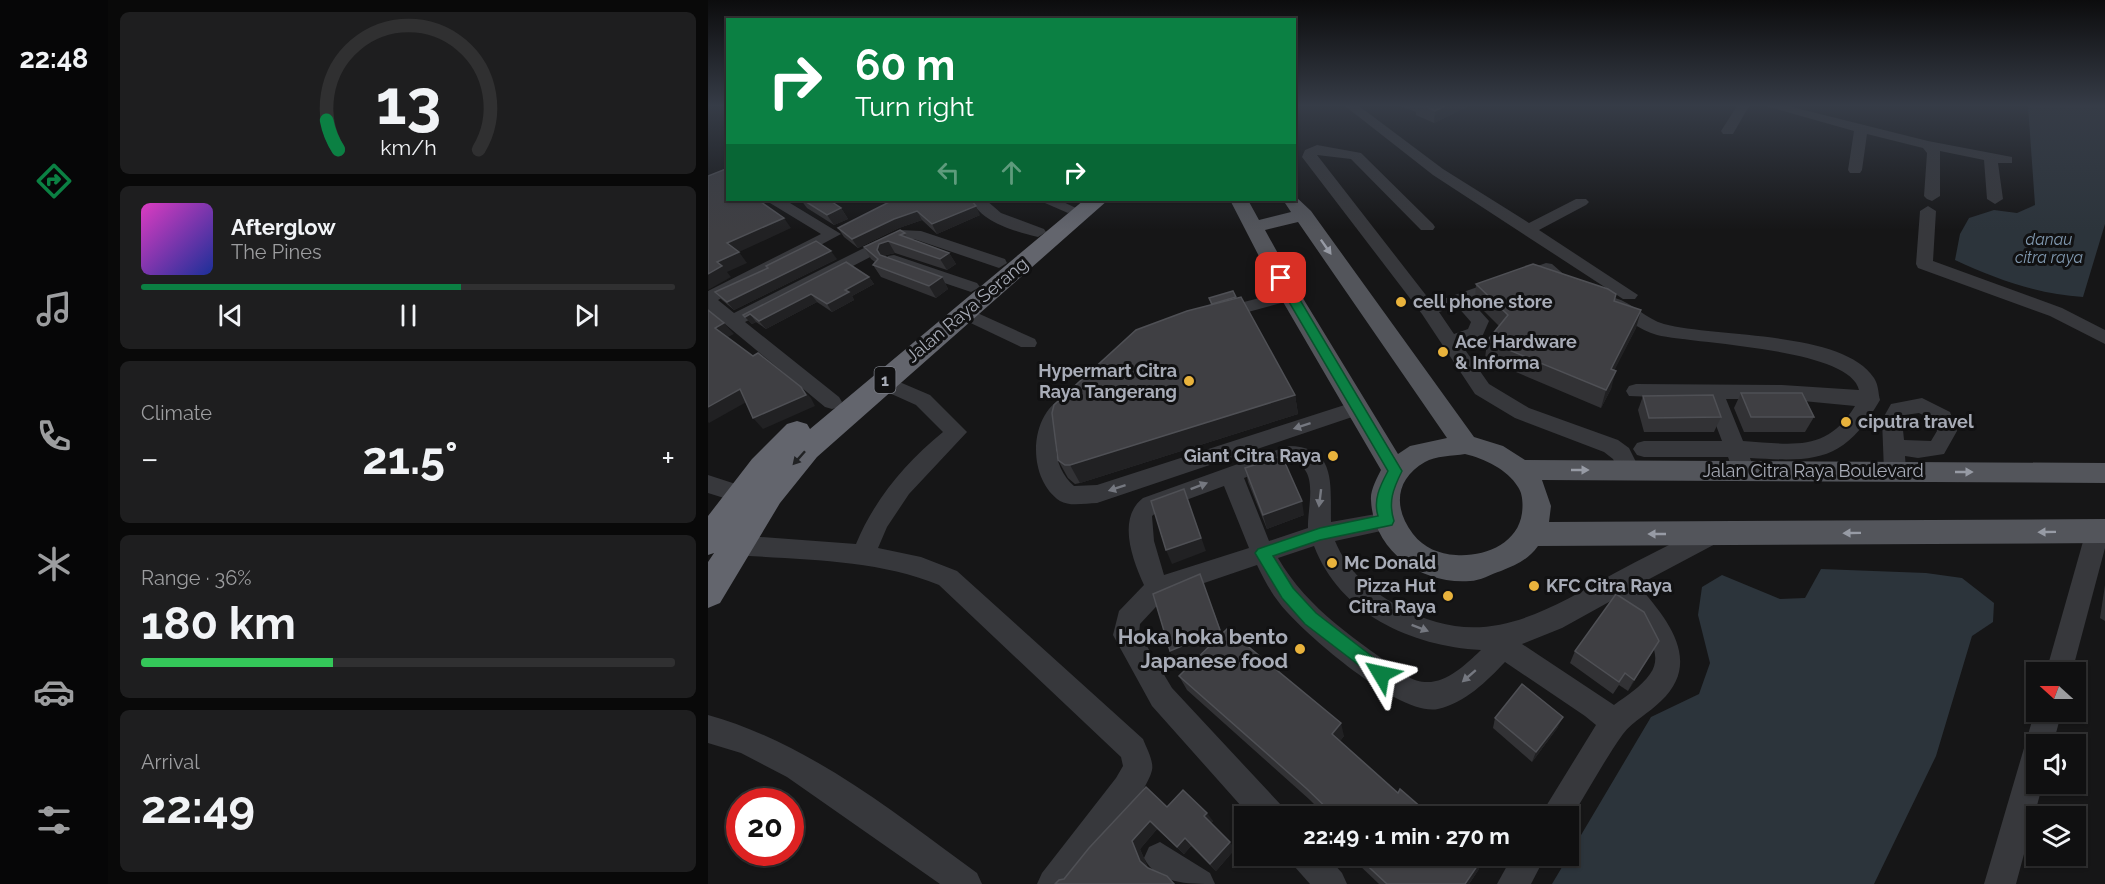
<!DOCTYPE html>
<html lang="en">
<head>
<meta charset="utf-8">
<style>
  body { margin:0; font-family:Raleway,sans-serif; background:#1e1e1f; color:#f1f3f6; height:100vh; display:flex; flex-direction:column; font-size:22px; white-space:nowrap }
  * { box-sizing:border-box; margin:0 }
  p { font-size:20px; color:#9c9d9f }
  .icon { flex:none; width:33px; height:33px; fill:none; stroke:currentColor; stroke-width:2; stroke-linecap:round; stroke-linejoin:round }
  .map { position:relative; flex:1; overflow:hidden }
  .panel { display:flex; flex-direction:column; gap:12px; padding:12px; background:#090909; width:600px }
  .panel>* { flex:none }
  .hud { position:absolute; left:18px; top:18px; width:570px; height:183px; border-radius:0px; box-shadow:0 2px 4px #0004,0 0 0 2px #303031; background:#0b8043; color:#fff; overflow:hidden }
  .needle { width:39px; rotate:291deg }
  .fabs { position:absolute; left:1318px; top:662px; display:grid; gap:12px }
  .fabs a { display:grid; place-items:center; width:60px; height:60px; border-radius:0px; background:#101011; box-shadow:0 2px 4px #0004,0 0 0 2px #303031; font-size:30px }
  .speed { position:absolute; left:18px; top:788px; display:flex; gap:12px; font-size:30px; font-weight:700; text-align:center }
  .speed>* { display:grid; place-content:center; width:78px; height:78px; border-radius:50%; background:#101011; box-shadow:0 2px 4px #0004,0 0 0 2px #303031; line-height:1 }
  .speed .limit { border:9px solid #d22; background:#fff; color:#111 }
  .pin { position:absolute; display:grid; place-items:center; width:51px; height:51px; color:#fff; margin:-26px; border-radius:12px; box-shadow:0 3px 9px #0006 }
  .me { position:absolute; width:66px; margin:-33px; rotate:306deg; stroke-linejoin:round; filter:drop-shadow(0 0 4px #0008) }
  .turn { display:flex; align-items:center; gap:21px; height:126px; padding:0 30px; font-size:27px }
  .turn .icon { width:78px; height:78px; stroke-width:2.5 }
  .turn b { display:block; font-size:42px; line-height:51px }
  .lanes { display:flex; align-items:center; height:57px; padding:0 30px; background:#0003; justify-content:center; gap:30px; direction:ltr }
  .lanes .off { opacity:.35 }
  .big { font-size:45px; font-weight:700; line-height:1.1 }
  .panel .tile { flex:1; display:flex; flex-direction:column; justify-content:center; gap:9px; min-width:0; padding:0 21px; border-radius:9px; background:#1e1e1f }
  .panel .dial { align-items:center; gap:0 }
  .dial svg { height:156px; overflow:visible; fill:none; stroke:#303031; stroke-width:7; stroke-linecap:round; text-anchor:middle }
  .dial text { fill:#f1f3f6; stroke:none }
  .song { display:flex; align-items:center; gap:18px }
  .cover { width:72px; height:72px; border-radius:9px; background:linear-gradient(135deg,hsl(310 70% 55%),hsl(230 70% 35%)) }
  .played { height:6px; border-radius:3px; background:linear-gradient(90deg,#0b8043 60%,#303031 60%) }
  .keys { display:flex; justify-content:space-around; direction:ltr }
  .heat { display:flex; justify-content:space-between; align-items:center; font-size:33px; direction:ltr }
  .charge { height:9px; border-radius:4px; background:linear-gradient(90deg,#34c759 36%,#303031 0) }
  .trip { position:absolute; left:526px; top:806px; width:345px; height:60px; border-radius:0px; background:#101011; box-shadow:0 2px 4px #0004,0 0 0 2px #303031; font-weight:700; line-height:60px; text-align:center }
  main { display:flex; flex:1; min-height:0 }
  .tab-bar { display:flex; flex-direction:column; width:108px; justify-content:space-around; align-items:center; background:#060607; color:#9c9d9f }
  .tab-bar .icon { width:42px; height:42px }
  .tab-bar .selected { color:#0b8043 }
  .tab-bar b { font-size:27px; color:#f1f3f6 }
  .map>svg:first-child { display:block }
  .water { fill:#2c343b }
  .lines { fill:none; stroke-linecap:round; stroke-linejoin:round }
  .minor { fill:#37383c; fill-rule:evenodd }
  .major { fill:#53555b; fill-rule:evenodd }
  .highway { fill:#63656d; fill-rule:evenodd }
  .wall { fill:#323235 }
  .shaded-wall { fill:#212123 }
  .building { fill:#3f3f43; stroke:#4f5055; stroke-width:1.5 }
  .oneway { fill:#979ba5 }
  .oneway2 { fill:#757880 }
  .oneway3 { fill:#212224 }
  .route { fill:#0b8043; stroke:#07532c; stroke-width:1.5 }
  .poi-dot { fill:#e9b33c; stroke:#111112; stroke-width:2 }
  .labels { text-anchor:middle; stroke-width:6; stroke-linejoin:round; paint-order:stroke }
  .far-water-label { font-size:16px; font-style:italic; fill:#8199b0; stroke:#111112 }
  .shield { fill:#111112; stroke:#7b7e86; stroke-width:1.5 }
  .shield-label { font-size:16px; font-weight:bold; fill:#a8acb7 }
  .poi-label { font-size:18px; font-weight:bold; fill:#a8acb7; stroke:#111112; text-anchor:start }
  .street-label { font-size:18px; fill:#a8acb7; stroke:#111112 }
  .near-poi-label { font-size:21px; font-weight:bold; fill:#a8acb7; stroke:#111112; text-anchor:end }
</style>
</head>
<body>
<main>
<nav class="tab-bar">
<b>22:48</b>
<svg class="icon selected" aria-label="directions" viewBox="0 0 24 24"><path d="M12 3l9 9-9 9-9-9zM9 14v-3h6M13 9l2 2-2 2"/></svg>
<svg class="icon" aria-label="music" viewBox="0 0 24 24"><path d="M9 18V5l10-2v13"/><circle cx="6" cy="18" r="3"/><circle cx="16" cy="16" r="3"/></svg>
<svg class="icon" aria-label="phone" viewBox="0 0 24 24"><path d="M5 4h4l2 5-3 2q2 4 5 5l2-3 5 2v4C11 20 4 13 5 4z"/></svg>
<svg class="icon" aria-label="climate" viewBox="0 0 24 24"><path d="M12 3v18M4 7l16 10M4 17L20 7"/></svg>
<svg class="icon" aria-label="car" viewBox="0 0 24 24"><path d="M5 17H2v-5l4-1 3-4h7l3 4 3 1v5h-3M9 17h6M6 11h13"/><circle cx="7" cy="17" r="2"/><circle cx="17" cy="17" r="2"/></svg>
<svg class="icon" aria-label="filters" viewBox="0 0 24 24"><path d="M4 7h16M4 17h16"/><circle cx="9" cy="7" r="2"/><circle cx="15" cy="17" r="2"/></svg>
</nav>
<section class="panel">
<div class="tile dial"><svg viewBox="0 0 100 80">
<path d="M14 69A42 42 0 1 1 86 69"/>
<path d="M14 69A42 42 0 0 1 8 54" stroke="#0b8043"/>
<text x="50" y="56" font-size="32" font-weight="700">13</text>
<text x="50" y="72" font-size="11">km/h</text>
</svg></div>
<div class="tile">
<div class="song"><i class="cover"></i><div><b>Afterglow</b><p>The Pines</p></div></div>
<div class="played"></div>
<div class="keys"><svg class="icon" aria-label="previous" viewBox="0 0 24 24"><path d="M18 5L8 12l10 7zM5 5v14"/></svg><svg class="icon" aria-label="pause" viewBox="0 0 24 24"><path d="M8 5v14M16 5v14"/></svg><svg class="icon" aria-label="next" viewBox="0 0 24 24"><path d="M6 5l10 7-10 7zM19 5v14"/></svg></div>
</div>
<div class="tile"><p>Climate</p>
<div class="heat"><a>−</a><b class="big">21.5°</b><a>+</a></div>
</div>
<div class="tile"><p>Range · 36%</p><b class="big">180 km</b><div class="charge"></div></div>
<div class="tile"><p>Arrival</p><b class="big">22:49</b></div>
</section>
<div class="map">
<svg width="1397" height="884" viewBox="0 0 1397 884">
  <rect width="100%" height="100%" fill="#161617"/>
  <g class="water">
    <path d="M1320,106H1397V224L1375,297C1329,294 1288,279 1247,260L1252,234L1261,218L1286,210L1309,213L1327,205Z"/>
    <polygon points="1113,569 1218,573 1254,578 1286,603 1285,622 1264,636 1228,756 1166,884 844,884 943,717 991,694 1002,663 990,615 994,587 1014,575 1072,599 1097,598"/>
  </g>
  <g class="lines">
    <g class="minor">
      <polygon points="637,106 651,106 735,169 821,223 868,199 878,199 881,202 878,205 831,230 930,295 927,299 915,299 725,175"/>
      <polygon points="1029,106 1041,106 1025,134 1015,134 1013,131"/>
      <polygon points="1058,106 1080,106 1220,141 1304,157 1304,163 1290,163 1295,199 1287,204 1279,199 1276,160 1232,151 1232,196 1224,201 1219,199 1216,196 1219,153 1215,148 1159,134 1154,170 1152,173 1142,173 1140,170 1146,131"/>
      <path d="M609,145L653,153L725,224L727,227L725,230H713L643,159L609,155L724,303L838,263L844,264L867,284L870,288L867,292H855L836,275L763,301L781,321L774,337L753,344L781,384L821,408L910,440L921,448L932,470L929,476L921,478L913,476L905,459L896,452L807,418L767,394L714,314L594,157L597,150ZM749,306L763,322L760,329L746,334L731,312Z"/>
      <polygon points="60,200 77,200 133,234 10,300 26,313 192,230 213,231 297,259 299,263 291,268 206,239 195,240 37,322 131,397 134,402 131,407 124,409 117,407 0,310 0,291 113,234 62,203"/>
      <path d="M263,200H278L293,213L336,229L338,232L330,237C306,231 275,223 263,200Z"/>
      <polygon points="330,200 351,200 368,208 360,213"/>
      <polygon points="1220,206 1228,211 1225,261 1354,308 1397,330 1397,344 1342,316 1210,268 1208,264 1212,211"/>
      <polygon points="186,255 269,283 272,287 263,292 180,264 178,260 180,256"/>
      <polygon points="582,290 591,295 588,299 511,320 502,314 505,310"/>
      <path d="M907,298C925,303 938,319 956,324C1008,338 1135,330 1166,378C1171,386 1170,393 1172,400C1136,462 1109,462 1042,458L1046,470L1043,476L1035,478L1027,476L1020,457H936L929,455L925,449L929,443L936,441H1014L998,399L921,396L918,391L921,386L928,384L1074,385L1151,390C1142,348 987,344 949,335C931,330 917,317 901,308L898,304L901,300ZM1018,399H1074L1147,406C1119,453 1083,444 1035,441Z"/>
      <polygon points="256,307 327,339 329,343 327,347 313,347 250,317 247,313 250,309"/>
      <path d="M175,375L222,395L259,432L201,494L179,527L170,548L213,557L249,571L435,739C438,747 446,761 444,770C439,794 382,861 365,884H329L334,873L408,778L415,766L413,757L231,585C168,559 95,560 27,555L19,552L15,545L19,538L27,535L148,544C166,500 198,462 235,432L208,405L168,387L165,382L168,377Z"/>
      <path d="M363,394L370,396L373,401C368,409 360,415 355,423C341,443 349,471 366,486L389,485L649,401L656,403L659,408L656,413L389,503C378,503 362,507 352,501C317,478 320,407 363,394Z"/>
      <path d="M1214,398L1242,412L1249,431L1236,454L1210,458L1197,456L1198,471L1195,477L1187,479L1179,477L1176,471L1174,420L1183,404ZM1211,413L1226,421L1229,431L1223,441L1196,440L1194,420L1197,415Z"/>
      <path d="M580,446C630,446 622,487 623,522L679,512L687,514L690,521L687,528L627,541C639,570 661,590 689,605C772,653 833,614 905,574C934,558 965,543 995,528L1003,525L1011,528L1015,535L1011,542L930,585C959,619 995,661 953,701C941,713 925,721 915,734C895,762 879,793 861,821V816H832L888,725L877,716L797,662C779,681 757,703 730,709C693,717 603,639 579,612C566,598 557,582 549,565L458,596L432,624L431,633L464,688L573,805L577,816H542L444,706L405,635L411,611L436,585C424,559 409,518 435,498ZM585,462C612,469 599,508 600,528L561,541L536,478L576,463ZM516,486L541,548L456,575L446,541L444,516L451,510ZM606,546C632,614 703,646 773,650C751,671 727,694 697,675C650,641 600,610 570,558ZM910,597C924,615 961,649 942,674C933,687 918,696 906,705L814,644L854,628Z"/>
      <polygon points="0,475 40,488 43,494 40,500 32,503 0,493"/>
      <polygon points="1390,521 1397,524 1397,548 1364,672 1338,672 1378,531 1382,524"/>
      <polygon points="1329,704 1329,711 1354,711 1345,744 1329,744 1329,783 1335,783 1308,884 1276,884"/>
      <path d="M0,715C94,741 177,805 254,862L269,873L274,884H232L79,777L33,753L0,743Z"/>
      <path d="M452,842L502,873L507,884C479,884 449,884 436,858L441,847Z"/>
      <polygon points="582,855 618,855 634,873 639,884 602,884 586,866"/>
      <polygon points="805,855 838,855 823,884 789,884"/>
    </g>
    <path class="major" d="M586,195L603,211L766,437L795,446L817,460L1397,463V483L834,480L843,506L841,522L1397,519V543L830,546C820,560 808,565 793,571C783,574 772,581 762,581C714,585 665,551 663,500C662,491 669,478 673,470L571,295L522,200H540L551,220L583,212L575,200H586ZM590,222L739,438L702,446L690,454L593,295L557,230ZM757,454C777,459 799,469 810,487C815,494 815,505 814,513C810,544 776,557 748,555C731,554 716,548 705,534C685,508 687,479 717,462C727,456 745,456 757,454Z"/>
    <polygon class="highway" points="376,200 400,200 109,457 72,503 12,603 0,608 0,562 6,553 0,555 0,516 44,459 79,424 89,421 99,424 102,429"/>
  </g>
  <g class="wall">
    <polygon points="693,106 761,106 726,123 708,115 708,112"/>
    <polygon points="93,200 121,200 133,208 140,219 126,225 99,208"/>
    <polygon points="185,200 272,215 229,234 214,220 191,228 150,248 136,237 130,228"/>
    <polygon points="197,233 199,238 241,253 248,264 239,270 187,253 178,255 177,257 234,277 240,289 228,298 173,277 165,265 167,262 163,259 156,247"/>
    <polygon points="129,259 26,310 14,300 7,292 60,268 58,266"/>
    <polygon points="161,277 166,284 144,296 146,300 124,312 109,302 58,329 48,322 44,324 35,315"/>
    <polygon points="768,284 906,301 933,310 928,328 906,370 903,389 893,408 777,359 779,341 791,326 767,302"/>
    <polygon points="501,298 587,395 590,414 372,483 367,484 360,478 350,460 503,305"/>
    <polygon points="1033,393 1106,417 1097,432 1036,432 1026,408"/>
    <polygon points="935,396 1013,417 1006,432 936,432 930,410"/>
    <polygon points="537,468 596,515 559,529 540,482"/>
    <polygon points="492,574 514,634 636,736 632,741 690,793 723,816 618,816 602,800 479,690 471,676 496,652 469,663 462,651"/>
    <polygon points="1397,585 1397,621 1392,618"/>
    <polygon points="951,641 920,691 911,685 905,694 862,663 867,651"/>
    <polygon points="787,718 850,727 824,762 785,728"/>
    <polygon points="459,807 505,821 503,823 527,849 508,871 483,846 476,854 449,829 432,849 440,868 459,876 467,884 347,884 356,879"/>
    <polygon points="645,855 769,855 771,869 761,884 671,884 647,861"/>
  </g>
  <g class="shaded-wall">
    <polygon points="737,106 761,106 726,123 727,111"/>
    <polygon points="268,206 272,215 229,234 224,224"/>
    <polygon points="133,208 140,219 126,225 119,215"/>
    <polygon points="209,211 214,220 191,228 150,248 144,239 186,219"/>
    <polygon points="76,218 83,228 31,252 39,263 19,272 23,277 0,290 0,274 9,262 19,243"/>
    <polygon points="180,241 187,253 178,255 176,261 169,250 171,244"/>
    <polygon points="123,251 129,259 26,310 19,302"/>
    <polygon points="241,253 248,264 239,270 232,259"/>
    <polygon points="161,277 166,284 144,296 146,300 124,312 119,304 137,290"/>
    <polygon points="234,277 240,289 228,298 221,286"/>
    <polygon points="103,294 109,302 58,329 51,321"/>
    <polygon points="933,310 928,328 898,387 903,369"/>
    <polygon points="42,314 48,322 44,324 37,317"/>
    <polygon points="16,323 26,334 16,339 7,328"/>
    <polygon points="908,371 903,389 893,408 898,390"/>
    <polygon points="93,387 103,398 107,406 55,429 45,418"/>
    <polygon points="32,389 42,400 1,423 0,422 0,407"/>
    <polygon points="587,395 590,414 372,483 362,465"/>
    <polygon points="476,489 498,551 464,564 458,550"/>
    <polygon points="594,501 596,515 559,529 555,515"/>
    <polygon points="492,574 517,643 469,663 462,651"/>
    <polygon points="951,641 944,653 920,691 926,680"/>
    <polygon points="855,717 850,727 824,762 828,752"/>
    <polygon points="633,723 636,736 627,747 624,734"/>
    <polygon points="499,813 505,821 502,824 496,816"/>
    <polygon points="442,821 449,829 432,849 440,868 432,861 424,841"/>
    <polygon points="477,838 483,846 476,854 469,847"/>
    <polygon points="522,842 527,849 508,871 502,864"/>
    <polygon points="774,859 771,869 761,884 757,884"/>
  </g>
  <g class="building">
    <polygon points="716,106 737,106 727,111"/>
    <polygon points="20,168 20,200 50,200 76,218 19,243 31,252 9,262 14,266 0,274 0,176"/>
    <polygon points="95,200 121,200 133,208 119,215"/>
    <polygon points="185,200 263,200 268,206 224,224 209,211 186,219 144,239 130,228"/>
    <polygon points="192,230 197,233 192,235 241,253 232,259 180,241 171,244 169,250 172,255 234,277 221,286 165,265 170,259 156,247"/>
    <polygon points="108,241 123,251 19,302 7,292 60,268 58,266"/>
    <polygon points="138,262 161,277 137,290 141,292 119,304 103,294 51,321 42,314 37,317 35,315"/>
    <polygon points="825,264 900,289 908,294 906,301 933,310 903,369 908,371 898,390 779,341 800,315 768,284"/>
    <polygon points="525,291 528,297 504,304 501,298"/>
    <polygon points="533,297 587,395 362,465 357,465 350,460 344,413 346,405 428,330 479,311"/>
    <polygon points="0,310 16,323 7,328 45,356 50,353 93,387 98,395 45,418 32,389 0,407"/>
    <polygon points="1033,393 1094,393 1106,417 1043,417"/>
    <polygon points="1005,395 1013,417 941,418 935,396"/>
    <polygon points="574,456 594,501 555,515 537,468"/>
    <polygon points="476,489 493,538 458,550 443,501"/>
    <polygon points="492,574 512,630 462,651 445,594"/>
    <polygon points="908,594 936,612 951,641 926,680 917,673 911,682 867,651"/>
    <polygon points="519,629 633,723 624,734 690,793 692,789 723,816 627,816 599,789 471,676"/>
    <polygon points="814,684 855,717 828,752 787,718"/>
    <polygon points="438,787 459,807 475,790 499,813 496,816 522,842 502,864 477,838 469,847 442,821 424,841 432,861 440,868 459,876 466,884 347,884 351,880 356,879 381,848"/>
    <polygon points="648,855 769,855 774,859 757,884 679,884"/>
  </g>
  <defs><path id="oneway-solid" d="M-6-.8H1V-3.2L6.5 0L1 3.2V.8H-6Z" transform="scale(1.5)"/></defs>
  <g class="oneway">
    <use href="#oneway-solid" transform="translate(618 247) rotate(55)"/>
    <use href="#oneway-solid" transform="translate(872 470)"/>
    <use href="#oneway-solid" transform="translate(1256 472)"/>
    <use href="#oneway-solid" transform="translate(1339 532) rotate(179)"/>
    <use href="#oneway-solid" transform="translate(1144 533) rotate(179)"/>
    <use href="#oneway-solid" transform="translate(949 534) rotate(-180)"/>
  </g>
  <g class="oneway2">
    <use href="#oneway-solid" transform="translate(594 426) rotate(162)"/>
    <use href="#oneway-solid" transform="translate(491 486) rotate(-21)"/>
    <use href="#oneway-solid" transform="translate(409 488) rotate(162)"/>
    <use href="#oneway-solid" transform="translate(612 498) rotate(97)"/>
    <use href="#oneway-solid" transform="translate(712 628) rotate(21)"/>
    <use href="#oneway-solid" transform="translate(761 676) rotate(139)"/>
  </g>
  <use class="oneway3" href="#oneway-solid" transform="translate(91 458) rotate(132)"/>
  <linearGradient id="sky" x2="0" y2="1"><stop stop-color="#0c0c0d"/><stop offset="0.46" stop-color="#363c47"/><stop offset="1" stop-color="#363c47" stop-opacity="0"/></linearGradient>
  <rect width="1397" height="230" fill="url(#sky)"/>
  <path class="route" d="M573,274L579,278L694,471C685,489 680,502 686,521L684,525L612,540L565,556L585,588L608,613L679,668L682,674L679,679L673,682L597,624L574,598L547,553L550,549L612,528L670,516C665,500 672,486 680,471L567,278Z"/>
  <g class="poi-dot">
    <circle cx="693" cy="302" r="6"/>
    <circle cx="735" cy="352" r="6"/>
    <circle cx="481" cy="381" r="6"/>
    <circle cx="1138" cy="422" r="6"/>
    <circle cx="625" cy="456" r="6"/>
    <circle cx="624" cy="563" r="6"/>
    <circle cx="826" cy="586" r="6"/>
    <circle cx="740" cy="596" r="6"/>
    <circle cx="592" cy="649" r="6"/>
  </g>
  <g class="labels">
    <g class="far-water-label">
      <text x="1341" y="245">danau<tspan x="1341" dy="18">citra raya</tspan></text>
    </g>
    <rect class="shield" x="166.5" y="367" width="21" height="26" rx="4.5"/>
    <g class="shield-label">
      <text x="177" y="386">1</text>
    </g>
    <g class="poi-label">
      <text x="705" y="308">cell phone store</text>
      <text x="747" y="348">Ace Hardware<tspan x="747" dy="21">&amp; Informa</tspan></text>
      <text x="469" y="377" text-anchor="end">Hypermart Citra<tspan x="469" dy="21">Raya Tangerang</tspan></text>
      <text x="1150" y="428">ciputra travel</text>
      <text x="613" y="462" text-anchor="end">Giant Citra Raya</text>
      <text x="636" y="569">Mc Donald</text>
      <text x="728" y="592" text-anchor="end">Pizza Hut<tspan x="728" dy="21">Citra Raya</tspan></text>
      <text x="838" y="592">KFC Citra Raya</text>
    </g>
    <g class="street-label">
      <text transform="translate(259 310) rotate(-40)" y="6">Jalan Raya Serang</text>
      <text x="1105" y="477">Jalan Citra Raya Boulevard</text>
    </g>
    <g class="near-poi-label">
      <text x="580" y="644">Hoka hoka bento<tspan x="580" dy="24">Japanese food</tspan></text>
    </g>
  </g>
</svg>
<div class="fabs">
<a><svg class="needle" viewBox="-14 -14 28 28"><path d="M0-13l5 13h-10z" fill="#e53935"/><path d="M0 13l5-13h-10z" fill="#9c9d9f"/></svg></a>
<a><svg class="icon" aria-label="sound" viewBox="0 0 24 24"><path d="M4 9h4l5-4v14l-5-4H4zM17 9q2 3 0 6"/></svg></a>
<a><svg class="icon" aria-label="layers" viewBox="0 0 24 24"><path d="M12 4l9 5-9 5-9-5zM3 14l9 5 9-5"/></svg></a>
</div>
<div class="speed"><div class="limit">20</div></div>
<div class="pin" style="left:573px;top:278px;background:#d93025"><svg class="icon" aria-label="arrive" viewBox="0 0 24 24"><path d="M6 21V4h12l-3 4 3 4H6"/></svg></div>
<svg class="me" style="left:673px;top:674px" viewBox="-20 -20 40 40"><path d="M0-17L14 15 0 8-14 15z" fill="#0b8043" stroke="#fff" stroke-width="4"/></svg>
<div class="trip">22:49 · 1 min · 270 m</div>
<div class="hud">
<div class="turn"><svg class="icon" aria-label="right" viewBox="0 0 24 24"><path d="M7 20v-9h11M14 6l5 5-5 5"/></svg><div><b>60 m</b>Turn right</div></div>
<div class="lanes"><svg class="icon off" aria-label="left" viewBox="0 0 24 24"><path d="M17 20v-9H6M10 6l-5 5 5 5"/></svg><svg class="icon off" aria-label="ahead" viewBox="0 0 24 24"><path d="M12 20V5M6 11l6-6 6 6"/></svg><svg class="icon" aria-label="right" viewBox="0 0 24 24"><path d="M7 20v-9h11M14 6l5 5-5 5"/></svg></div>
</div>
</div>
</main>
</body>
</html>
